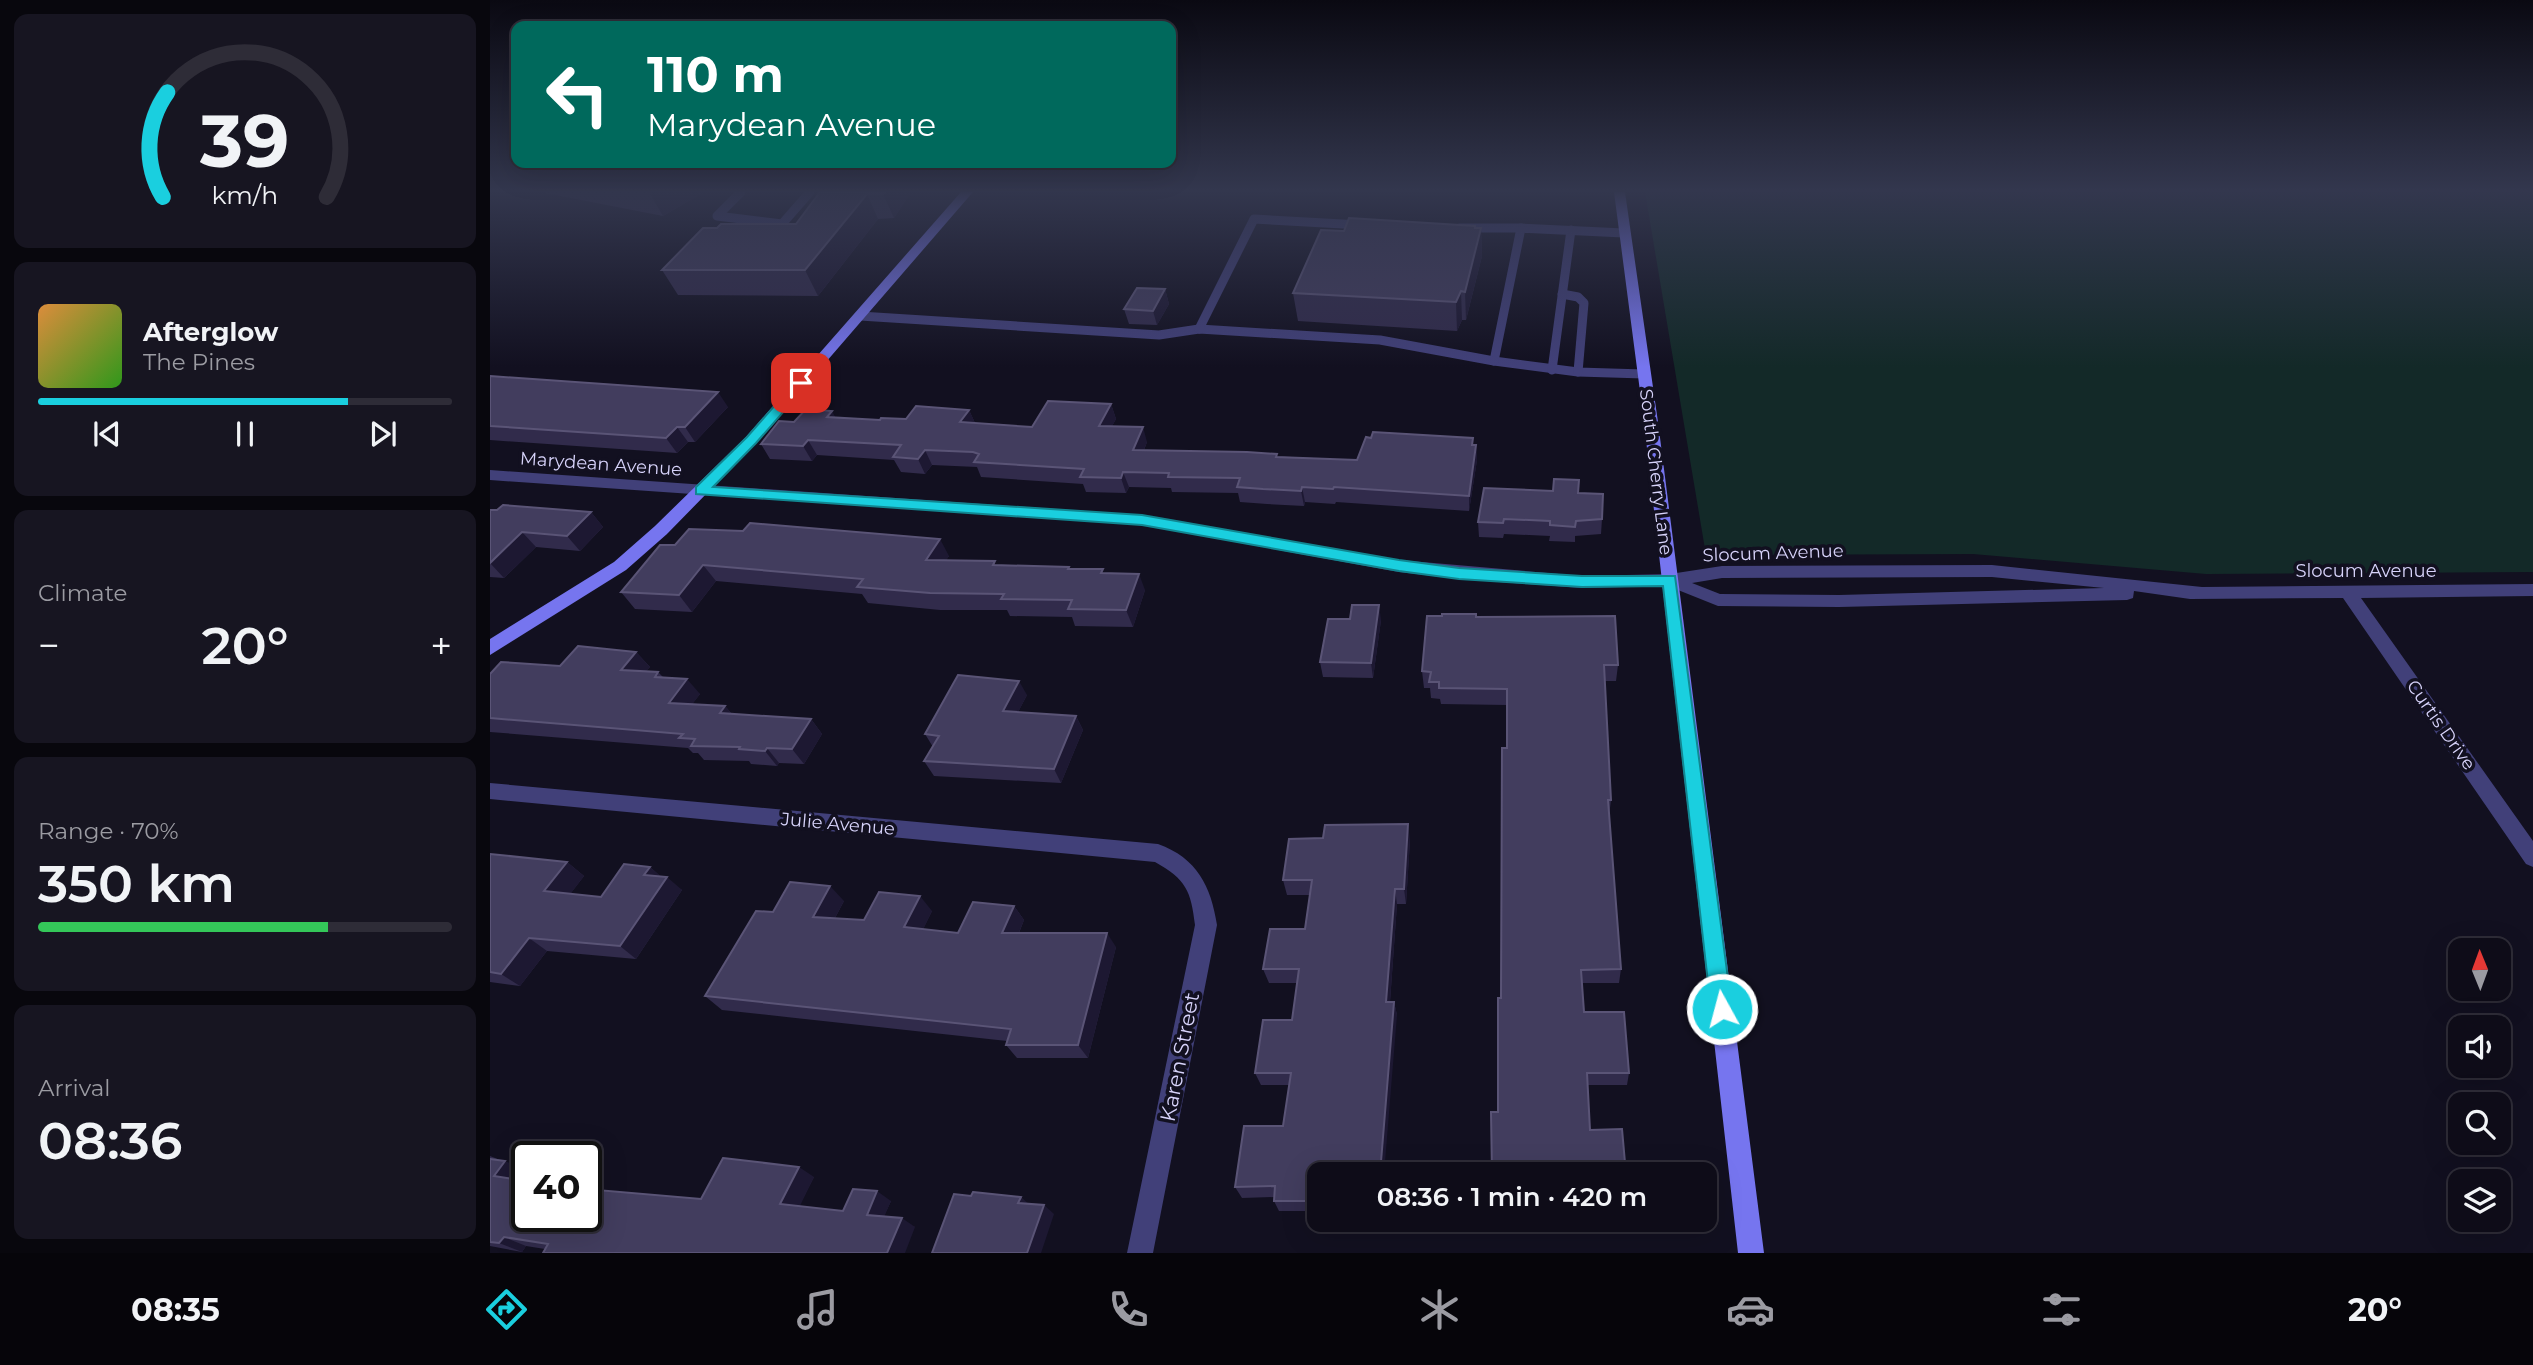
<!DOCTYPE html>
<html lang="en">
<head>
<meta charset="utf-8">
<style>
  body { margin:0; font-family:Montserrat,sans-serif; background:#171521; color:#f1f3f6; height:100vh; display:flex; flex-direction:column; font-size:26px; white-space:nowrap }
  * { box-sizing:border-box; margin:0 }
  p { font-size:23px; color:#9b9ba2 }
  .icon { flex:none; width:38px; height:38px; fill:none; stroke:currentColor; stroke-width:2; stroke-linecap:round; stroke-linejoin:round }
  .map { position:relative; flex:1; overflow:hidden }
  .details { display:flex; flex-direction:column; gap:14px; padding:14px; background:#08070d; width:490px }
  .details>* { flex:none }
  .top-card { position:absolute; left:21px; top:21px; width:665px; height:147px; border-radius:14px; box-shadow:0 7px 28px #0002,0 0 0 2px #2e2c37; background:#00695c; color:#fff; overflow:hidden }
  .needle { width:46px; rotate:359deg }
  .tools { position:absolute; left:1958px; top:938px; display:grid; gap:14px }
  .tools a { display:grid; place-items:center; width:63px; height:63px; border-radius:14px; background:#0e0c18; box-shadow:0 7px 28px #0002,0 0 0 2px #2e2c37; font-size:35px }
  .speed { position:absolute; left:21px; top:1141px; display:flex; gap:14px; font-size:35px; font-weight:700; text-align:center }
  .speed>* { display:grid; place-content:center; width:91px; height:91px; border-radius:50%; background:#0e0c18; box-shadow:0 7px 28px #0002,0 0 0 2px #2e2c37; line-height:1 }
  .speed .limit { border:4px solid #111; border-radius:10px; background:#fff; color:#111 }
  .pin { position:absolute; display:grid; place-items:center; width:60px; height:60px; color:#fff; margin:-30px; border-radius:14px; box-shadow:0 4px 10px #0006 }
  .me { position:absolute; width:77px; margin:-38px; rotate:353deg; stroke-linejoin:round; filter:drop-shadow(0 0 5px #0008) }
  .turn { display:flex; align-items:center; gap:24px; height:147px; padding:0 21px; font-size:32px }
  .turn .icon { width:91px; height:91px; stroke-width:2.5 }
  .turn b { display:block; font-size:49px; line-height:60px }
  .big { font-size:52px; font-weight:600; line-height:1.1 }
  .details .card { flex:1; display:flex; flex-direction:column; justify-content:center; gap:10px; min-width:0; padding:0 24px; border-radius:14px; background:#171521 }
  .details .dial { align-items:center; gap:0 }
  .dial svg { height:182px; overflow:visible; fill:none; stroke:#2e2c37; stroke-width:7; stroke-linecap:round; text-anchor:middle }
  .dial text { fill:#f1f3f6; stroke:none }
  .song { display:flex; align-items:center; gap:21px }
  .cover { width:84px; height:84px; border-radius:10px; background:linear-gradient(135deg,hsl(30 70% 55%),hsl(110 70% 35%)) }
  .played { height:7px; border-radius:4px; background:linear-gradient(90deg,#1acfdf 75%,#2e2c37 75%) }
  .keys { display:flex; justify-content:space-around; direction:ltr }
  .heat { display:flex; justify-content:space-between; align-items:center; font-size:38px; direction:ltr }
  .charge { height:10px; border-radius:5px; background:linear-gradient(90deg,#34c759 70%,#2e2c37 0) }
  .trip { position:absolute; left:817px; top:1162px; width:410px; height:70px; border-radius:14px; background:#0e0c18; box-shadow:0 7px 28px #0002,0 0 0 2px #2e2c37; font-weight:600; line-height:70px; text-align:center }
  .tabs { display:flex; height:112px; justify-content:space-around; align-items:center; background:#06050a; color:#9b9ba2 }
  .tabs .icon { width:49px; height:49px }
  .tabs .on { color:#1acfdf }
  .tabs b { font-size:32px; color:#f1f3f6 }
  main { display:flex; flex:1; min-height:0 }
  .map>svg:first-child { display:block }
  .green { fill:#132928 }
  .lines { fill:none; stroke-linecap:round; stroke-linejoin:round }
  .lane { stroke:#414079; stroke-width:9 }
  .street { fill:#414079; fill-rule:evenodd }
  .secondary { fill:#7675ef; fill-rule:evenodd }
  .wall { fill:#312b4b }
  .shaded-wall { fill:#1d1832 }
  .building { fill:#423d5e; stroke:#5a5476; stroke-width:2 }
  .route { fill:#1acfdf; stroke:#118791; stroke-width:2 }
  .labels { text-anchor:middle; stroke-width:7; stroke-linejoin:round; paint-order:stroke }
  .street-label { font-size:18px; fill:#d7d3fa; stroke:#121020 }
  .near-street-label { font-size:21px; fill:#d7d3fa; stroke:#121020 }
</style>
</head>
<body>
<main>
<section class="details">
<div class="card dial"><svg viewBox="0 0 100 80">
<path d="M14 69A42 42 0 1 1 86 69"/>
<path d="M14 69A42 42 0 0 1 16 23" stroke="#1acfdf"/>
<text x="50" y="56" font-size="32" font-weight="700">39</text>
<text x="50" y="72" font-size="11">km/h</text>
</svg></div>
<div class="card">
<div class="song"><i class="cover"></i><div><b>Afterglow</b><p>The Pines</p></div></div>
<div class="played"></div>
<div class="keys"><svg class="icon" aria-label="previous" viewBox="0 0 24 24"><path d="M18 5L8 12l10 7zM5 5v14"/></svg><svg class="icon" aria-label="pause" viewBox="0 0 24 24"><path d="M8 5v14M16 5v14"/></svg><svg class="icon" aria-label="next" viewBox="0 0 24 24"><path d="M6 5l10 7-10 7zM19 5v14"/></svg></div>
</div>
<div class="card"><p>Climate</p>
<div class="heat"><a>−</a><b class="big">20°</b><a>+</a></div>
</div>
<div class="card"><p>Range · 70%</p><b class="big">350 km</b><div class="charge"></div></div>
<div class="card"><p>Arrival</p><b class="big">08:36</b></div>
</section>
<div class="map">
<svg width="2043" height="1253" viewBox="0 0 2043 1253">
  <rect width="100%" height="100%" fill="#121020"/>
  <polygon class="green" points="1155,192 2043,192 2043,572 1716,574 1483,554 1216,555"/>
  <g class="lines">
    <g class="lane">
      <polyline points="251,192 227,216 292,224 320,192"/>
      <polyline points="970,228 1031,228"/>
      <polyline points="1134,233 1031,228 1004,361 1088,372 1154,374"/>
      <polyline points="1072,294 1088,297 1094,303 1088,372"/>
      <polyline points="370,316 669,335 709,329 890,340 1004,361"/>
      <polyline points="709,329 764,219 871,225"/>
      <polyline points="1062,370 1081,230"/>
    </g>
    <g class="street">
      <path d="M0,470L652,515L909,560L1092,576L1180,574L1232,566L1502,565L1712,587L2043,584V596L1871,598L2043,841V867L2036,864L1853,598L1700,599L1644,591L1643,598L1637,600L1349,607L1228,606L1178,586L1092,588L969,579L909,572L652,525L0,480ZM1502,577L1614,588L1349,595L1230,594L1202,583L1232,578Z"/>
      <path d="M0,783L668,844C707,858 721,886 727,925L663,1253H637L705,925C701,891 696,879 665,862L0,799Z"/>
    </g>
    <g class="secondary">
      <polygon points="471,192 483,192 266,443 177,534 136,570 0,655 0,639 124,562 165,526 256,437"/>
      <polygon points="1124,192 1135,192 1168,422 1274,1253 1248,1253 1154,422"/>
    </g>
  </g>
  <g class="wall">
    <polygon points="54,192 214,192 173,216 55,193"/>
    <polygon points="330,192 421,192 404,218 388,219 328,296 188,295 172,270 227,228 306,224"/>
    <polygon points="991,228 992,256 976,320 972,320 967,331 808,321 803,293 854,231"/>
    <polygon points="675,289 679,304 667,325 639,324 634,309"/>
    <polygon points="0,376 238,407 205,442 198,442 187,453 0,440"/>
    <polygon points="621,404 626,419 622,426 657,442 654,450 867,460 983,438 983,445 986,445 987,460 979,511 846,502 845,504 815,502 814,506 777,504 750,502 748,493 682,492 681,488 639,487 636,493 596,492 593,484 491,477 487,467 442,465 435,474 411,472 404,460 327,455 322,461 280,459 271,444 304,422 346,418 390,420 416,419 479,410 485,423 542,427"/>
    <polygon points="1088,493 1112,519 1111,534 1085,536 1085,542 1059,541 1060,536 1014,534 1013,538 989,537 988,522"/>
    <polygon points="0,510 101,512 113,527 90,551 46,547 14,578 0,577"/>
    <polygon points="170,545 459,556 456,560 507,565 580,569 614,573 655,590 643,627 585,626 582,617 520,616 517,610 450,610 378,603 372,594 226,581 202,612 145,609 131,592"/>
    <polygon points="986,617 1128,665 1126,681 1115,681 1121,800 1119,816 1131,969 1129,983 1092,983 1094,1012 1139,1073 1137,1085 1097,1085 1100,1130 1136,1174 1008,1112 1017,748 1017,705 951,704 950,699 941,698 940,688 934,688 932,671"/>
    <polygon points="860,619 891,620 883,678 833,677 830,662"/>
    <polygon points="146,652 160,667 156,671 168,672 173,677 210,694 202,704 235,706 242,714 321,719 332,734 314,764 289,763 287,766 261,764 259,761 214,760 208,753 203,753 198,748 0,732 0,674 70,666"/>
    <polygon points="537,695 528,712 586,716 593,730 571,783 444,776 434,761 443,747 435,734"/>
    <polygon points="920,840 916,904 907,904 900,1002 904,1002 907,1015 830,1174 830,1211 789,1211 784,1201 784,1197 752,1198 745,1187 793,1126 799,1085 771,1085 765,1073 802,1020 807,983 779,983 773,969 815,929 820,895 797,895 793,880"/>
    <polygon points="0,854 77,862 94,876 80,894 111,897 160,867 170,876 192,890 146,959 57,951 30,986 0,982"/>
    <polygon points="354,901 345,918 374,920 442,911 433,929 468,933 524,906 534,920 529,933 626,947 598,1058 527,1058 516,1045 517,1041 232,1010 215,996 283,912"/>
    <polygon points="0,1156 37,1171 30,1180 37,1216 211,1199 324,1177 309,1206 353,1211 401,1201 394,1216 425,1227 55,1249 36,1246 32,1252 0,1246"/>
    <polygon points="1003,1220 1093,1220 1092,1227 1003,1229"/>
  </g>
  <g class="shaded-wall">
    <polygon points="159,192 214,192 173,216"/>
    <polygon points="395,192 421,192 404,218 393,194"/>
    <polygon points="377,194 388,219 328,296 315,270"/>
    <polygon points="991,228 992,256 976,320 975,292"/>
    <polygon points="675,289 679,304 667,325 663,311"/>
    <polygon points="971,291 972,320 967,331 966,302"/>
    <polygon points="228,392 238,407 205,442 195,427"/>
    <polygon points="621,404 626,419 614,441 609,426"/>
    <polygon points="479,410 486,425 470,422"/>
    <polygon points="342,411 350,426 337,417"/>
    <polygon points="187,427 198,442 187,453 176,438"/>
    <polygon points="653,427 657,442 648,465 643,450"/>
    <polygon points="318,440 327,455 322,461 313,446"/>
    <polygon points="986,445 987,460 979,511 979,496"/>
    <polygon points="435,450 442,465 435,474 428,459"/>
    <polygon points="633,472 639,487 636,493 631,478"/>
    <polygon points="812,487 815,502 814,506 811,491"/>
    <polygon points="101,512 113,527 90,551 77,536"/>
    <polygon points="32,532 46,547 14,578 0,563"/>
    <polygon points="450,539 459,556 445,577 436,560"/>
    <polygon points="213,565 226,581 202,612 189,595"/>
    <polygon points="649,574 655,590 643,627 636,610"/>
    <polygon points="889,605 891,620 883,678 881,663"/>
    <polygon points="146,652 160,667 145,685 131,670"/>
    <polygon points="197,679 210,694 192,718 179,703"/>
    <polygon points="529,681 537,695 521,726 513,711"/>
    <polygon points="235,706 247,720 230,713"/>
    <polygon points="586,716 593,730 571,783 564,769"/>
    <polygon points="321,719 332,734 314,764 302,749"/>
    <polygon points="277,748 289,763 287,766 275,751"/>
    <polygon points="918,824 920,840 916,904 914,889"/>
    <polygon points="77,862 94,876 72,905 54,891"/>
    <polygon points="160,867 175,880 177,877 192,890 146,959 130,946 154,875"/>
    <polygon points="340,886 354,901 338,931 323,917"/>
    <polygon points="905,889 907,904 899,1015 896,1002"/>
    <polygon points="430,896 442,911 427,942 414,927"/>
    <polygon points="524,906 534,920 523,947 512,933"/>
    <polygon points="617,933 626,947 598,1058 588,1045"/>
    <polygon points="39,938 57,951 30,986 11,974"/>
    <polygon points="904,1002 907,1015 894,1174 890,1174"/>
    <polygon points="15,1161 37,1171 26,1186 4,1176"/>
    <polygon points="309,1167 324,1177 306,1214 290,1204"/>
    <polygon points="387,1191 401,1201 391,1224 377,1215"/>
    <polygon points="531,1197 541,1206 528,1203"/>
    <polygon points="554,1205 564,1214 551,1253 537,1253"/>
    <polygon points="412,1218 425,1227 415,1253 397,1253"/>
    <polygon points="14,1237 36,1246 32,1252 9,1243"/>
  </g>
  <g class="building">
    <polygon points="330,192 395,192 393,194 377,194 315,270 172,270 213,228 227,228 231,224 306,224"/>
    <polygon points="859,218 985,226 985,228 991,228 975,292 971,291 966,302 803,293 831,230 854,231"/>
    <polygon points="647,288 675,289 663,311 634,309"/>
    <polygon points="0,376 228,392 195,427 187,427 176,438 0,426"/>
    <polygon points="558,401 621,404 609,426 653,427 643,450 757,452 787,454 786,457 867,460 876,437 881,438 883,432 983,438 982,445 986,445 979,496 844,487 843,489 812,487 811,491 773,489 747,487 750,478 678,477 679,473 633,472 631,478 590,477 594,469 484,462 489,454 483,452 435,450 428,459 403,457 411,445 318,440 313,446 271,444 289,421 304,422 316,409 342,411 337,417 390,420 391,418 416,419 426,406 479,410 470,422 542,427"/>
    <polygon points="1064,479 1089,480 1088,493 1113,494 1112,519 1086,521 1085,527 1060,525 1060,521 1014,519 1013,523 988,522 994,488 1063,491"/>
    <polygon points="13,505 101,512 77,536 32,532 0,563 0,510 7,510"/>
    <polygon points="260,523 450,539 436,560 505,561 503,565 579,567 578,569 613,569 611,573 649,574 636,610 578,609 582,600 511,599 514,594 440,593 367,587 373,579 213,565 189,595 131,592 170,545 185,545 199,529 253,531"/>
    <polygon points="862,605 889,605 881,663 830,662 838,619 860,619"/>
    <polygon points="952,614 986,614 986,617 1125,616 1128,665 1114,665 1121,800 1118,800 1131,969 1091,970 1094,1012 1134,1012 1139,1073 1097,1073 1100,1130 1132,1129 1136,1174 1002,1174 1001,1112 1008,1112 1008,998 1011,998 1012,748 1017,748 1017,689 949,688 949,682 939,682 941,672 932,671 937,616 952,616"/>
    <polygon points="88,646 146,652 131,670 168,672 165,677 197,679 179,703 235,706 230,713 321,719 302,749 277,748 275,751 249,749 250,747 201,746 205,739 189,738 193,734 0,718 0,674 11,662 70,666"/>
    <polygon points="468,675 529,681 513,711 586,716 564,769 434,761 449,736 435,734"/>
    <polygon points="918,824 914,889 905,889 896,1002 904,1002 890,1174 830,1174 830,1201 784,1201 785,1186 745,1187 754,1126 793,1126 801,1073 765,1073 773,1020 802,1020 809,969 773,969 780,929 815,929 822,880 793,880 799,839 833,838 835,825"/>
    <polygon points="0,854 77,862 54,891 111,897 134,864 160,867 154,875 177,877 130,946 39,938 11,974 0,972"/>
    <polygon points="300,882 340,886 323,917 374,920 389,892 430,896 414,927 468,933 483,902 524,906 512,933 617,933 588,1045 516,1045 521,1029 215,996 266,911 283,912"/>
    <polygon points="233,1158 309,1167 290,1204 353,1211 363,1189 387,1191 377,1215 412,1218 397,1253 53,1253 58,1244 14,1237 9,1243 0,1242 0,1159 15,1161 4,1176 37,1181 37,1216 96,1216 96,1189 211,1199"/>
    <polygon points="483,1192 531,1197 528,1203 554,1205 537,1253 442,1253 464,1194 481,1196"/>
  </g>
  <linearGradient id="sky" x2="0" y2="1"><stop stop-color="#0a0912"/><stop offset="0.52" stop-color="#33374e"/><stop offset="1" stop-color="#33374e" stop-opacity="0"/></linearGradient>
  <rect width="2043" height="367" fill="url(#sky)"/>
  <polygon class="route" points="311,379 318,383 316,386 266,443 223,487 652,515 909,560 969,568 1092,576 1185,576 1242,1009 1239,1016 1232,1019 1224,1016 1221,1009 1173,586 1092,587 969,579 909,571 652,525 206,494 206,487 257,437 307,380"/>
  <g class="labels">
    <g class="street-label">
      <text transform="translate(111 464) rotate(4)" y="6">Marydean Avenue</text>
      <text transform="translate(1166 472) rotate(83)" y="6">South Cherry Lane</text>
      <text transform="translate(1283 553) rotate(-2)" y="6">Slocum Avenue</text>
      <text x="1876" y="577">Slocum Avenue</text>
      <text transform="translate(1951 725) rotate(55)" y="6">Curtis Drive</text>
      <text transform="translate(348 824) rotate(5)" y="6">Julie Avenue</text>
    </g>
    <g class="near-street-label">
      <text transform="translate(690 1057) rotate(-79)" y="7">Karen Street</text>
    </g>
  </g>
</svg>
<div class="tools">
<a><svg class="needle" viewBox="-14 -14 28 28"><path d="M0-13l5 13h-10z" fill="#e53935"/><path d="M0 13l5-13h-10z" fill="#9b9ba2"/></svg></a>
<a><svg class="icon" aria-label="sound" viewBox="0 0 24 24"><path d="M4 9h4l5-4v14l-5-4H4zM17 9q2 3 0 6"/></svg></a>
<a><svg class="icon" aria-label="search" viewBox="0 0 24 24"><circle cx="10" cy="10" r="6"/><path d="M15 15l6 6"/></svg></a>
<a><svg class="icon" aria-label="layers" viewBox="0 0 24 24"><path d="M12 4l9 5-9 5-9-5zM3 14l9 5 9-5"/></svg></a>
</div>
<div class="speed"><div class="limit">40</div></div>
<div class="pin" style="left:311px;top:383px;background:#d93025"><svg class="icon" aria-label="arrive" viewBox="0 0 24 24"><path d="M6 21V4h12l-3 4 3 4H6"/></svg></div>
<svg class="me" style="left:1232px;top:1009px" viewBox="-20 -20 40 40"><circle r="17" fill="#1acfdf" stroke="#fff" stroke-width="3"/><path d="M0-11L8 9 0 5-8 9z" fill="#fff"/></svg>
<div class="trip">08:36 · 1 min · 420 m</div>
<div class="top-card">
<div class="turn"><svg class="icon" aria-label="left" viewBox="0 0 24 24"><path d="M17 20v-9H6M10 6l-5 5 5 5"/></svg><div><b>110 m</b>Marydean Avenue</div></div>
</div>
</div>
</main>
<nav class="tabs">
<b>08:35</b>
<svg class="icon on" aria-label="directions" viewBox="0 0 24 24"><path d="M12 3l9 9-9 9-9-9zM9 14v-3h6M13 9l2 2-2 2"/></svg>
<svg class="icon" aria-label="music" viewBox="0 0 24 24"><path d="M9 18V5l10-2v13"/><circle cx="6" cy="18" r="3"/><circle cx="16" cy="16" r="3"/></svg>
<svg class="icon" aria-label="phone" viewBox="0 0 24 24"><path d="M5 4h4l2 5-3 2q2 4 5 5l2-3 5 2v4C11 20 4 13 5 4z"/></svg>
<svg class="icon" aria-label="climate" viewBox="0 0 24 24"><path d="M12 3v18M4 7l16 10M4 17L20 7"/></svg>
<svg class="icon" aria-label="car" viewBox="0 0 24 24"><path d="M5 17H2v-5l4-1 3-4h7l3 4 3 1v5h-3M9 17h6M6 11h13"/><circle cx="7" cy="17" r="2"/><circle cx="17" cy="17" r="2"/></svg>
<svg class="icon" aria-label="filters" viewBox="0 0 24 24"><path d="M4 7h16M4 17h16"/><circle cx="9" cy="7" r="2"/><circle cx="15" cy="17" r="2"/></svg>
<b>20°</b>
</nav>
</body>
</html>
